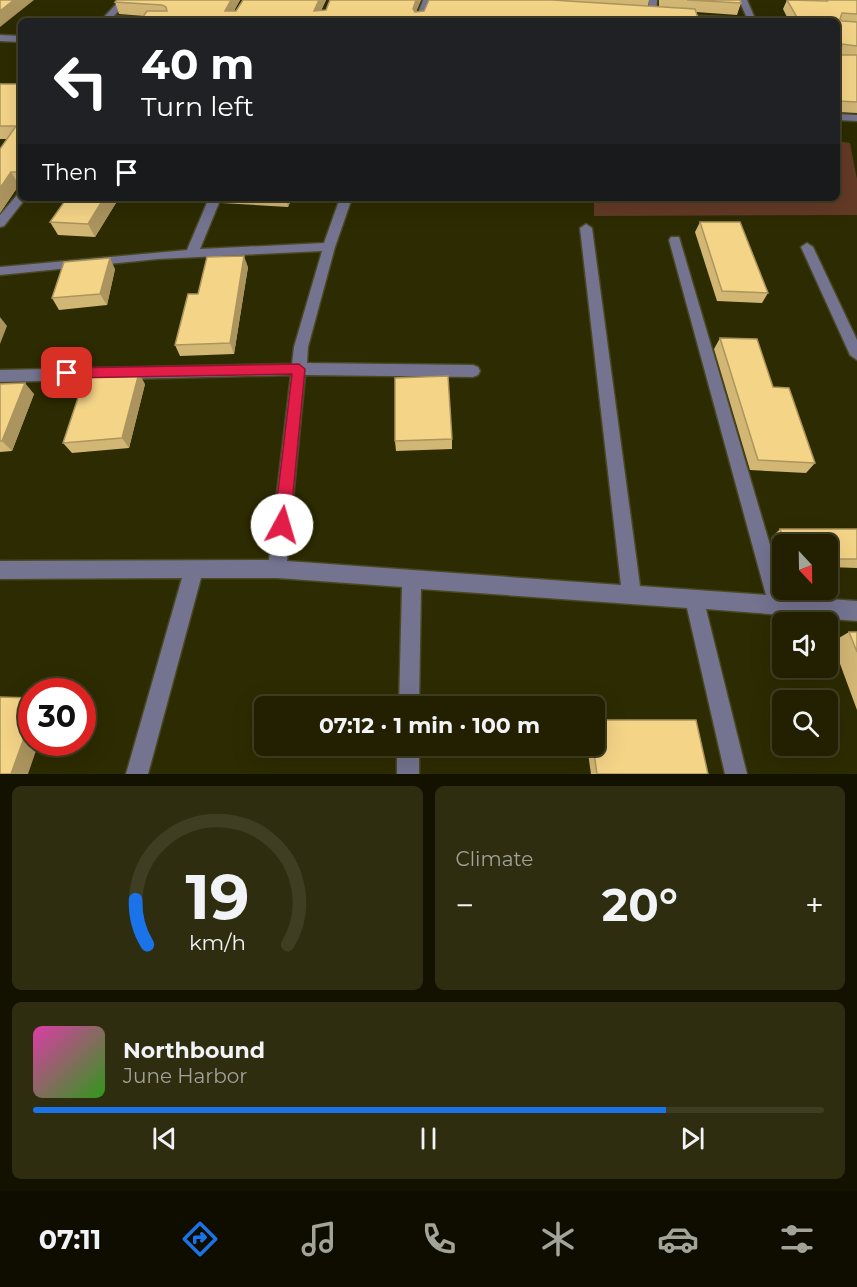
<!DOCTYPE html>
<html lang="en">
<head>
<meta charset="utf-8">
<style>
  body { margin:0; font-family:Montserrat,sans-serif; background:#2e2d10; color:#f1f3f6; height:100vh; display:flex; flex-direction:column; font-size:22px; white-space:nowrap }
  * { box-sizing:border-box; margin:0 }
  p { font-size:20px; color:#a2a399 }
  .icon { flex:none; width:33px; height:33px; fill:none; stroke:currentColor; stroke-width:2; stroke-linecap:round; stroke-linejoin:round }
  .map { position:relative; height:774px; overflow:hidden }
  .panel { display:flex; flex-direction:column; gap:12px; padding:12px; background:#131201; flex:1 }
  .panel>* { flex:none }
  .top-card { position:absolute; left:18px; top:18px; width:822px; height:183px; border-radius:9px; box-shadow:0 6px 24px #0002,0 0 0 2px #3f3e23; background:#202124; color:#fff; overflow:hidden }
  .needle { width:39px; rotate:158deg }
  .buttons { position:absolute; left:772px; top:534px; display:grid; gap:12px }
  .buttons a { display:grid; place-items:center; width:66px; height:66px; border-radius:9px; background:#222001; box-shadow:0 6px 24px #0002,0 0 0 2px #3f3e23; font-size:30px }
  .speed { position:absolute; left:18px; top:678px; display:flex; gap:12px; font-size:30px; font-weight:700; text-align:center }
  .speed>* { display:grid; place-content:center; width:78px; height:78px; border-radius:50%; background:#222001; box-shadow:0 6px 24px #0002,0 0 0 2px #3f3e23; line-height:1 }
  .speed .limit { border:9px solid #d22; background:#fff; color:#111 }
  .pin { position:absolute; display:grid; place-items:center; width:51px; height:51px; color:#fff; margin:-26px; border-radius:12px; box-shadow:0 3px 9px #0006 }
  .me { position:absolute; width:66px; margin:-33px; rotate:6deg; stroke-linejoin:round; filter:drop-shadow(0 0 4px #0008) }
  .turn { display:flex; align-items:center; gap:21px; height:126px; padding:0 24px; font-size:27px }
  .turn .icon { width:78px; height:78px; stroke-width:2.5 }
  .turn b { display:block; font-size:42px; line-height:51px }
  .then { display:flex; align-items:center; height:57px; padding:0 24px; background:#0003; gap:12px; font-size:22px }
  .big { font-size:45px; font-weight:700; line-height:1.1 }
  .panel .tile { flex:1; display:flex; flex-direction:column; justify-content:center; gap:9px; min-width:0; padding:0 21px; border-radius:9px; background:#2e2d10 }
  .panel .dial { align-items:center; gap:0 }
  .dial svg { height:156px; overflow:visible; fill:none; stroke:#3f3e23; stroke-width:7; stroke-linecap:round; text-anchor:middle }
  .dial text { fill:#f1f3f6; stroke:none }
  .song { display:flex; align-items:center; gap:18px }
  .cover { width:72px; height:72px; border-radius:9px; background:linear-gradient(135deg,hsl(320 70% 55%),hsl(110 70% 35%)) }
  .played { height:6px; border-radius:3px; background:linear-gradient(90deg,#1a73e8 80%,#3f3e23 80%) }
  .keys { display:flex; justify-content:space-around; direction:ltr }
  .heat { display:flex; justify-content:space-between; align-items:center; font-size:33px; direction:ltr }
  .panel .tiles { flex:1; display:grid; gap:12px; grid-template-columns:1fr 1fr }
  .tile:last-child { grid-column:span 2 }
  .trip { position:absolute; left:254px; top:696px; width:351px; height:60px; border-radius:9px; background:#222001; box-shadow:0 6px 24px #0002,0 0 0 2px #3f3e23; font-weight:700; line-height:60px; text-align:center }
  .tabs { display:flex; height:96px; justify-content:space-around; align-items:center; background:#0e0d00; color:#a2a399 }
  .tabs .icon { width:42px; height:42px }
  .tabs .current { color:#1a73e8 }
  .tabs b { font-size:27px; color:#f1f3f6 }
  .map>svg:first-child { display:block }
  .green { fill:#633a26 }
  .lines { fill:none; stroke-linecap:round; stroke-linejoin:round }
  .minor-casing { stroke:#494820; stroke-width:3 }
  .minor { fill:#747390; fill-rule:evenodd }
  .wall { fill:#d2b674 }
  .shaded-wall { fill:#ab945e }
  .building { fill:#f4d487; stroke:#ab945e; stroke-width:1.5 }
  .route { fill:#e11d48; stroke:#92132f; stroke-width:1.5 }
</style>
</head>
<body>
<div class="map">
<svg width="857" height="774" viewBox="0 0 857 774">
  <rect width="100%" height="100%" fill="#2d2b01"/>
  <polygon class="green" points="837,141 850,143 857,179 857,215 594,216 594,198 837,198"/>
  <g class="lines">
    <defs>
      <g id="minor">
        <polygon points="120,0 128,0 114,16 165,19 169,21 105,20 105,16"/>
        <polygon points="423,0 431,0 423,21 415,21"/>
        <polygon points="649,0 657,0 656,17 649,15"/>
        <path d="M739,0H747L756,21C739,21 686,25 674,17L678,15L747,18Z"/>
        <polygon points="0,35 21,36 21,42 0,41"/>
        <polygon points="837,114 857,115 857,121 837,120"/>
        <polygon points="21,194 21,198 26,198 4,226 0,227 0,215 17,195"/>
        <polygon points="209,198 221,198 200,249 324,243 340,198 352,198 335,247 308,347 307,363 473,365 478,367 480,371 478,375 473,377 305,375 287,561 621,585 580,228 586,224 592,228 640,586 766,595 669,240 671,237 679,237 785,596 857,601 857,621 706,609 747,774 725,774 687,608 421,589 419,706 399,706 402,587 277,578 201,578 148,774 126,774 182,578 0,579 0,561 269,560 291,375 0,382 0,370 292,364 294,347 322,251 158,259 0,275 0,267 187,250"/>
        <polygon points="807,243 813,247 857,340 857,360 850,355 801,247"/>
        <rect x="397" y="746" width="22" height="28"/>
      </g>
    </defs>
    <use href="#minor" class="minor-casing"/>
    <use href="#minor" class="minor"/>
  </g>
  <g class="wall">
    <polygon points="117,0 240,0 234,11 326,0 321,11 421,0 416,11 424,11 429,0 649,0 648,6 659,7 659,0 740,0 741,3 737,15 696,12 144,16 119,14 115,2"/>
    <polygon points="787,0 857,0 857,113 837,112 837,21 769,21 770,18 788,19 783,9"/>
    <polygon points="0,84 21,84 21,185 19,185 0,213 7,139 0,139"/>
    <polygon points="119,198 95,237 58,235 50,222"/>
    <polygon points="220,198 292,198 288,207 221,203"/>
    <polygon points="700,222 768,293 762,303 717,301 695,232"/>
    <polygon points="248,267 234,354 180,356 175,345 198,294"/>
    <polygon points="115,269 107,305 59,310 52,298"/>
    <polygon points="720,338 773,387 815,463 806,473 750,470 714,349"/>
    <polygon points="0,384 34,394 12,451 0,452"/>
    <polygon points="145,384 129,448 72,453 63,443"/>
    <polygon points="452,439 452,449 396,451 395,441"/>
    <polygon points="780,529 857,529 857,568 828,567 828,544 783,544 783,567 781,567 771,538"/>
    <polygon points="849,632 857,632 857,710 832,642"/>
    <polygon points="587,746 594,746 708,774 591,774"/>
  </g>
  <g class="shaded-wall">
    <polygon points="14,0 34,0 0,27 0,11"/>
    <polygon points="231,0 240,0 228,21 225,11"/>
    <polygon points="319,0 326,0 316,21 314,11"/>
    <polygon points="416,0 421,0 413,20 413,9"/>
    <polygon points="11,172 19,185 0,213 0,188"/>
    <polygon points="104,198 119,198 95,237 88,224"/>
    <polygon points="286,198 292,198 288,207"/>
    <polygon points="244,256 248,267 234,354 230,343"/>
    <polygon points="110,258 115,269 107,305 100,294"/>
    <polygon points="0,317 7,326 0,344"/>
    <polygon points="139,373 145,384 129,448 122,438"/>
    <polygon points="25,383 34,394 12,451 2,441"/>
    <polygon points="32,716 32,742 39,742 28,774 11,774"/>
  </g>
  <g class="building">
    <polygon points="0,0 14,0 0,11"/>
    <polygon points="117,0 231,0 225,11 236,11 243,0 319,0 314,11 326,10 330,0 416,0 413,9 415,12 424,11 429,0 552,0 695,9 699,21 140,21 147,11 167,11 166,7 162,5 115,2"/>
    <polygon points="687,0 740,0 741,3"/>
    <polygon points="787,0 827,1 826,0 857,0 857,14 842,13 840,19 842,21 857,22 857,46 842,44 840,53 842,55 857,55 857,102 837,101 837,21 772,21 770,18 798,19"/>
    <polygon points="0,84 21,84 21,172 11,172 0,188 0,149 16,126 0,126"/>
    <polygon points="67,198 104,198 88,224 50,222"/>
    <polygon points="700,222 740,222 768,293 722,291"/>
    <polygon points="244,256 230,343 175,345 188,294 198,294 207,257"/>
    <polygon points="110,258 100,294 52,298 64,262"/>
    <polygon points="720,338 757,339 773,387 789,388 815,463 758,460"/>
    <polygon points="139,373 122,438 63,443 85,377"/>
    <polygon points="448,376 452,439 395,441 395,378"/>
    <polygon points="25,383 2,441 0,441 0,384"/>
    <polygon points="780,529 857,529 857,559 828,559 828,544 785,544"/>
    <polygon points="849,632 857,632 857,652"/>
    <polygon points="0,697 32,698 32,716 11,774 0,774"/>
    <polygon points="594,720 696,720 708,774 597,774 593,746 594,746"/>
  </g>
  <polygon class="route" points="299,364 305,369 290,525 287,530 282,532 276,530 274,525 292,374 67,378 60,373 67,368"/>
</svg>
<div class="buttons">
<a><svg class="needle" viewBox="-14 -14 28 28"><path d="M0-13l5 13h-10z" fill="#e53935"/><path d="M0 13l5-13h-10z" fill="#a2a399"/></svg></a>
<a><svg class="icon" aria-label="sound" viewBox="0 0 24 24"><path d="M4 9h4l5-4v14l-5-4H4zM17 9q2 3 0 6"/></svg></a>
<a><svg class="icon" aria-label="search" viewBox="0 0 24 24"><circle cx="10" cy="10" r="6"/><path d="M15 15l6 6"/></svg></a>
</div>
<div class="speed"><div class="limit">30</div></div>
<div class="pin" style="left:67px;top:373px;background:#d93025"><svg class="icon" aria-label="arrive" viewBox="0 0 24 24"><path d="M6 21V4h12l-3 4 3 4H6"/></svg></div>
<svg class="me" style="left:282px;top:525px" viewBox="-20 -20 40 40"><circle r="19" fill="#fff"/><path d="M0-13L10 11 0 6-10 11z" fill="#e11d48"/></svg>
<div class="trip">07:12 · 1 min · 100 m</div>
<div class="top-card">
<div class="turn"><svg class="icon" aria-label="left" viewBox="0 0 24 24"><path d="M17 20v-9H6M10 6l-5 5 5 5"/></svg><div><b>40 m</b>Turn left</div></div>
<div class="then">Then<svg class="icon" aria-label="arrive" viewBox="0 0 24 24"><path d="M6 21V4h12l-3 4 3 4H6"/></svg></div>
</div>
</div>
<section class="panel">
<div class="tiles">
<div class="tile dial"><svg viewBox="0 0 100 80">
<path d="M14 69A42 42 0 1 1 86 69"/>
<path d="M14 69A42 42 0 0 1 8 46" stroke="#1a73e8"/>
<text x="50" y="56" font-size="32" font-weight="700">19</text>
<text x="50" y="72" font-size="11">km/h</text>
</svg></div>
<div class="tile"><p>Climate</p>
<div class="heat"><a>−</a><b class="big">20°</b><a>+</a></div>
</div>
<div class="tile">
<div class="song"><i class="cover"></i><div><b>Northbound</b><p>June Harbor</p></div></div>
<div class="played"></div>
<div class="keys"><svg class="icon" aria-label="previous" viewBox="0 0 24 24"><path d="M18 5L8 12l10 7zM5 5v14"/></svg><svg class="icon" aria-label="pause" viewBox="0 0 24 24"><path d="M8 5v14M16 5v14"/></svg><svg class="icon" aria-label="next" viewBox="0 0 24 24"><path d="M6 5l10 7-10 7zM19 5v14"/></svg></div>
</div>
</div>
</section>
<nav class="tabs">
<b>07:11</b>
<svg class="icon current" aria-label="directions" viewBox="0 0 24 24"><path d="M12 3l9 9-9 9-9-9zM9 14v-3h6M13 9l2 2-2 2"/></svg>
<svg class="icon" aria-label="music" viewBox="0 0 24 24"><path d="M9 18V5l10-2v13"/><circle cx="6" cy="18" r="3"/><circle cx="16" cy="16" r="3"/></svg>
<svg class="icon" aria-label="phone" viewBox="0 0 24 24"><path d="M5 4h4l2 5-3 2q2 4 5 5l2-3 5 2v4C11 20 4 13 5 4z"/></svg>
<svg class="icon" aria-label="climate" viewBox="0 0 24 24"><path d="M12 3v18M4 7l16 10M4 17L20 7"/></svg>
<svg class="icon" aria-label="car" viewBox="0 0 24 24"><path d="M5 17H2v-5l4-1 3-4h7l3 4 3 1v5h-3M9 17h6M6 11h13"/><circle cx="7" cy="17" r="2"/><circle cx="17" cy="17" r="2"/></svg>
<svg class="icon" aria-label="filters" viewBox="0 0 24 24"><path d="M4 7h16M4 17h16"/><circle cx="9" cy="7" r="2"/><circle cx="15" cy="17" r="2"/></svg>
</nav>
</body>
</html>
